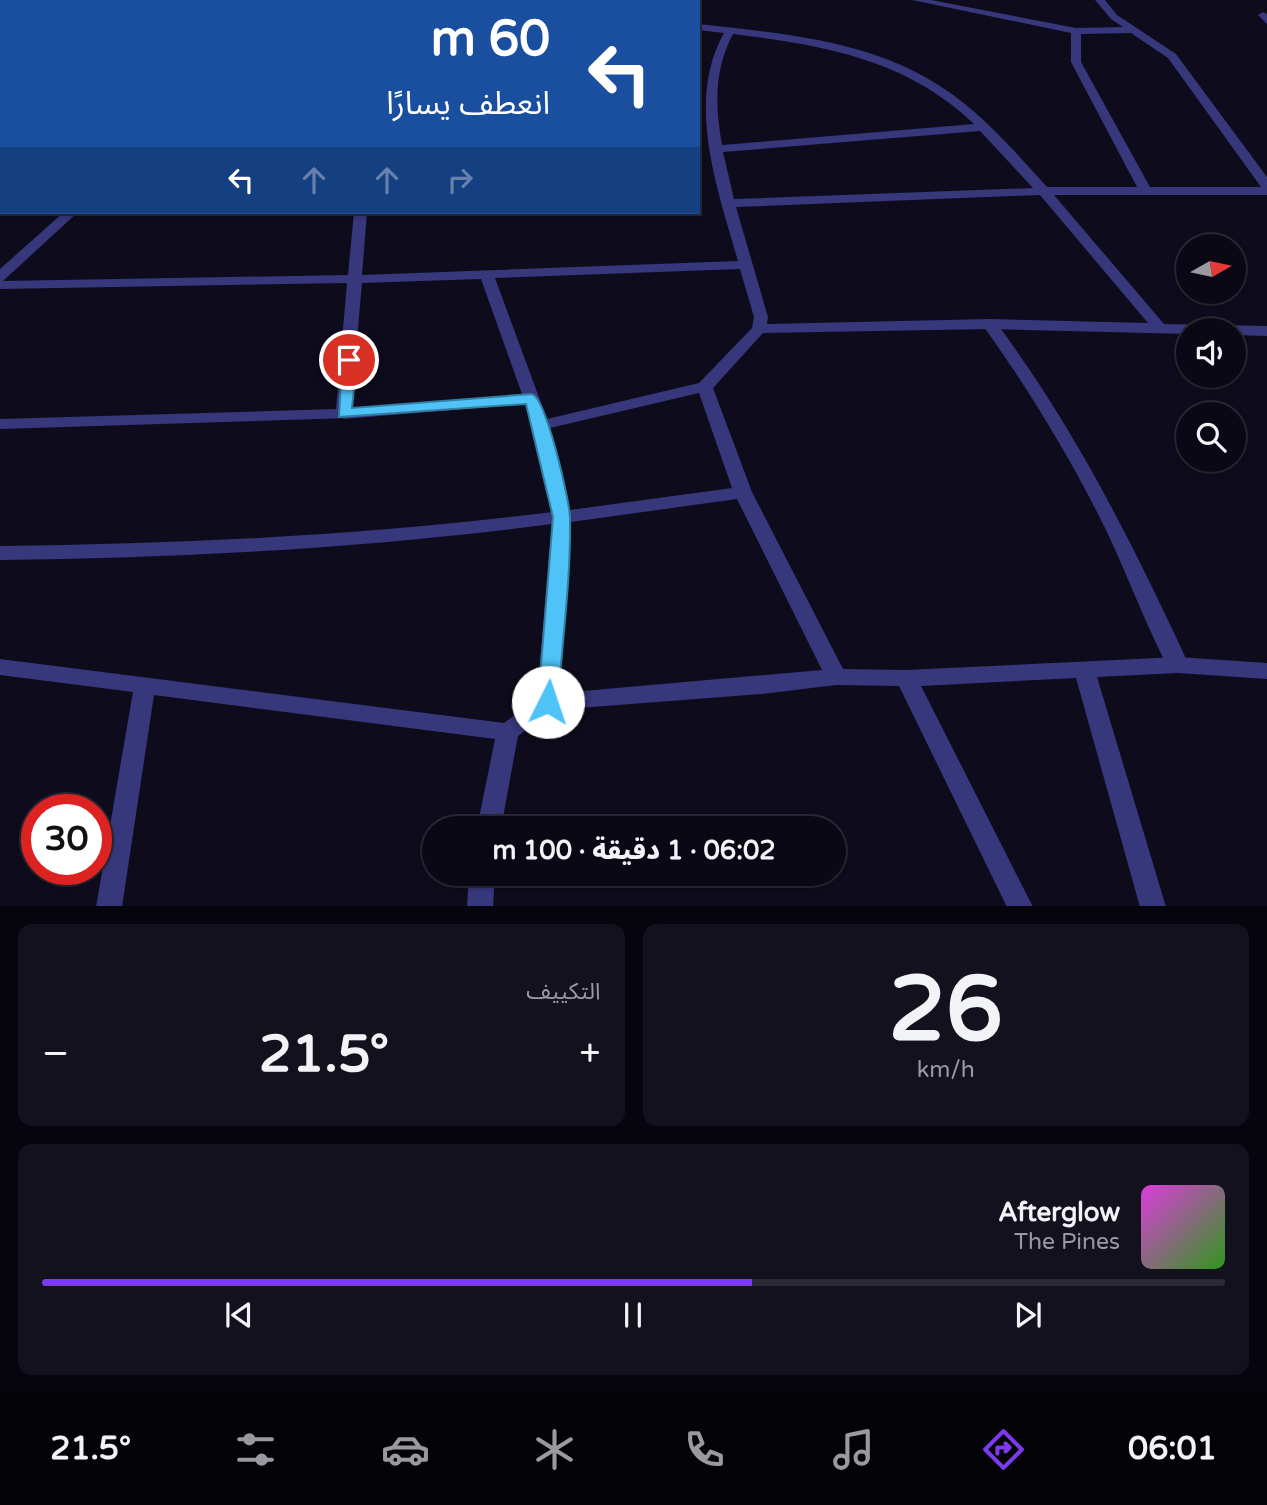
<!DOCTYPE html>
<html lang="ar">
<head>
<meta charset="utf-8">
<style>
  body { margin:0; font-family:"Varela Round","Noto Sans Arabic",sans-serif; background:#13111e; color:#f1f3f6; direction:rtl; height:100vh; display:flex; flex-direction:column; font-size:26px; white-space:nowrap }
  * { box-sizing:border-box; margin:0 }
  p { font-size:23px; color:#999aa0 }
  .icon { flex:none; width:38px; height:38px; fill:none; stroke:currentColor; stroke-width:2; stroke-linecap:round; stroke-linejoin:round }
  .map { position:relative; height:906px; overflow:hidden; direction:ltr }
  .side { display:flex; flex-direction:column; gap:18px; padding:18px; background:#06040c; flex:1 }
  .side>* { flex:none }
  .banner { position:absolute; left:0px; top:0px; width:700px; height:214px; box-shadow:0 2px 5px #0004,0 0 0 2px #2a2934; direction:rtl; background:#1a4fa0; color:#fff; overflow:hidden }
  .needle { width:46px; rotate:81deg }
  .buttons { position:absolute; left:1176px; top:234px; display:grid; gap:14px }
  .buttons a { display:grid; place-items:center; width:70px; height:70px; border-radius:50%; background:#0a0815; box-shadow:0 2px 5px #0004,0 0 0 2px #2a2934; font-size:35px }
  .speed { position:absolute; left:21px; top:794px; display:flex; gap:14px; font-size:35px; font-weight:700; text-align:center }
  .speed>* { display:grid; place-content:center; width:91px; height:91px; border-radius:50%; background:#0a0815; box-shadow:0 2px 5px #0004,0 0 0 2px #2a2934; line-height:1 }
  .speed .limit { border:10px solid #d22; background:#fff; color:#111 }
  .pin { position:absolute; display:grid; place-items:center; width:60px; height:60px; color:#fff; margin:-30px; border:4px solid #fff; border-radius:50%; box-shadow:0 2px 7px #0007 }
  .me { position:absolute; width:77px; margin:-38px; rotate:4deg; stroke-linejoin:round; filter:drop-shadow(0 0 5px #0008) }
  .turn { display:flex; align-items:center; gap:24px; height:147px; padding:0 35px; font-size:32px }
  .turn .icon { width:91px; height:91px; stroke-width:2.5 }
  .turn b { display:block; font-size:49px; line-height:60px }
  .lanes { display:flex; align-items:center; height:66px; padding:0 35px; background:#0003; justify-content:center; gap:35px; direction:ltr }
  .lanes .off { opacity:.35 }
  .big { font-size:52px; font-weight:800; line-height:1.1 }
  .side .widget { flex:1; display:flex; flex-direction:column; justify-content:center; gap:10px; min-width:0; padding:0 24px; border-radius:14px; background:#13111e }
  .side .dial { align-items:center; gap:0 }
  .dial b { font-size:91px; line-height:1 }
  .song { display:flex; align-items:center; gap:21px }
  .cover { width:84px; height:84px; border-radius:10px; background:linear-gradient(135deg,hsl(300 70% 55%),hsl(110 70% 35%)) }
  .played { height:7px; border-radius:4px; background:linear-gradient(90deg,#7c3aed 60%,#2a2934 60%) }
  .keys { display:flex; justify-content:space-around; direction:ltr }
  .heat { display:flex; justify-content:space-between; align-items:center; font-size:38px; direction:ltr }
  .side .tiles { flex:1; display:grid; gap:18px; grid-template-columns:1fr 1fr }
  .widget:last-child { grid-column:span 2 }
  .trip { position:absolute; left:422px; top:816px; width:424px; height:70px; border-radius:35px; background:#0a0815; box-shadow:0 2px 5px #0004,0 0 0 2px #2a2934; font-weight:800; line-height:70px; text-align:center; direction:rtl }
  .tab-bar { display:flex; height:112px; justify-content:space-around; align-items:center; background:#040308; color:#999aa0 }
  .tab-bar .icon { width:49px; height:49px }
  .tab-bar .on { color:#7c3aed }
  .tab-bar b { font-size:32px; color:#f1f3f6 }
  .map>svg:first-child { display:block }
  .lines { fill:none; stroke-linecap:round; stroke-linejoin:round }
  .lane { fill:#37377b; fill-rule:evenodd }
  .street { fill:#37377b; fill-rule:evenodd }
  .route { fill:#4fc3f7; stroke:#337fa1; stroke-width:2 }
</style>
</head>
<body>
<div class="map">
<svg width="1267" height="907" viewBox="0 0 1267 907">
  <rect width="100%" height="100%" fill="#0e0b1c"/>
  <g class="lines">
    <g class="lane">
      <polygon points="1263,12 1267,14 1267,24 1258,15"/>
      <path d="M990,319L995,321C1075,428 1133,544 1189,665L1186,671L1178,673L1170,671C1146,626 1128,576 1106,530C1070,457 1029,390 982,324Z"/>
      <polygon points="532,394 540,399 538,403 344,419 336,414 344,409"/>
    </g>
    <g class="street">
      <polygon points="327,0 338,0 326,2"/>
      <polygon points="425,0 450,0 451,2 427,2"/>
      <path d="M912,0H931L1076,28L1123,27L1111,19L1095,0H1105L1117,15L1176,54L1267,177V195H1054L1164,324L1267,326V336L1234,335V331H1188V334L990,329L763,333L713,388L752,492L843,669L906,670L1178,657L1267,663V679L1178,673L1097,677L1166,907H1140L1076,678L921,686L1033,907H1007L899,686L836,685L761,694L553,710L518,736L501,828H477L495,739L154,695L122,907H96L133,692L0,675V659L504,723L537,698L552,524C368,548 185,558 0,560V546C185,544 368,535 552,512L533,425L481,279L362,283L350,418L0,429V419L336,409L347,283L0,289V269L64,212H78L3,281L348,275L354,212H367L362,275L738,261C718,190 685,102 724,33L698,30V24C780,33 873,40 943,88C983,114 1015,152 1047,187H1137L1071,62V33ZM1131,33L1168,58L1261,187H1150L1081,62V34ZM733,34C823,45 906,59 974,124L722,145C715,105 714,70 733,34ZM980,131L1033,188L734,199L723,152ZM1040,195L1148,323L990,319L767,324L768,317L736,207ZM740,269L754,317L752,328L699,383L547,419L495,278ZM699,393L732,488L570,510L550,428ZM737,499L822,670L560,693L571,522Z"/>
      <polygon points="2,145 2,153 0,154 0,146"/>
      <polygon points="469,873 495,873 493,907 467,907"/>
    </g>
  </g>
  <path class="route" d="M349,355L357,360L352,408L532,394C546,398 570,501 570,519C571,580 562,642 558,702L555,707H541L538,702L553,517L526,404L339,417L342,360Z"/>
</svg>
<div class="buttons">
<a><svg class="needle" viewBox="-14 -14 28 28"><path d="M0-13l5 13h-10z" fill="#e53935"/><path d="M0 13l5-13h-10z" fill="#999aa0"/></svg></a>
<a><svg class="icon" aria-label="sound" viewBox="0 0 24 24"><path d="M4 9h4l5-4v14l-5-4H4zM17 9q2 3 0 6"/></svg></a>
<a><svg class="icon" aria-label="search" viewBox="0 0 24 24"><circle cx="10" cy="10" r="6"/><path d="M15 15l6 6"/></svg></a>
</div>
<div class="speed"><div class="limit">30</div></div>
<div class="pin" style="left:349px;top:360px;background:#d93025"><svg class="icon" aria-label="arrive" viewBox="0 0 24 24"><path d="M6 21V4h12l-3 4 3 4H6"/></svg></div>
<svg class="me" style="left:548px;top:702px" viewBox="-20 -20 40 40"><circle r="19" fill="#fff"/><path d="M0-13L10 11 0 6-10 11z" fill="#4fc3f7"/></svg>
<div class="trip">06:02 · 1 دقيقة · 100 m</div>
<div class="banner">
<div class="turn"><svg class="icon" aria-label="left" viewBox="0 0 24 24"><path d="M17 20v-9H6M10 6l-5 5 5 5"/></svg><div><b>60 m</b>انعطف يسارًا</div></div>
<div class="lanes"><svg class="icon" aria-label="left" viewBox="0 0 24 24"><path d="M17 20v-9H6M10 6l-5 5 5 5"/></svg><svg class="icon off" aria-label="ahead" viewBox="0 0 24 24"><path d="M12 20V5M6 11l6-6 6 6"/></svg><svg class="icon off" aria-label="ahead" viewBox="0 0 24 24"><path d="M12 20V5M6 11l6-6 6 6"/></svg><svg class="icon off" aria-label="right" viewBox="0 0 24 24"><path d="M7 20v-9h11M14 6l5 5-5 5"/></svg></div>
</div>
</div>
<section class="side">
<div class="tiles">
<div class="widget dial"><b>26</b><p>km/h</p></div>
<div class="widget"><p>التكييف</p>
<div class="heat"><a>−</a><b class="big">21.5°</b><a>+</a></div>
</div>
<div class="widget">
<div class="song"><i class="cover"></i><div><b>Afterglow</b><p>The Pines</p></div></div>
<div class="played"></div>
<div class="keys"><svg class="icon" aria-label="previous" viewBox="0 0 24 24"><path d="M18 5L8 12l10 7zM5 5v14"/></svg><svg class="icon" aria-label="pause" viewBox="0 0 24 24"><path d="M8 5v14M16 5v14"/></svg><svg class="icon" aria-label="next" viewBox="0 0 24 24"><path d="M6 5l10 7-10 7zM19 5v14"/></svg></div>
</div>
</div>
</section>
<nav class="tab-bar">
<b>06:01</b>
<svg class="icon on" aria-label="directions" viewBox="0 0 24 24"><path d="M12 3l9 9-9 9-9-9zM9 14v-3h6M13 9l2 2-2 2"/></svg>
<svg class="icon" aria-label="music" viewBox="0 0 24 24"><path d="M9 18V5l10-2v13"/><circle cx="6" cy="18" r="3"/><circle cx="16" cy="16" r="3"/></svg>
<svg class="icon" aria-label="phone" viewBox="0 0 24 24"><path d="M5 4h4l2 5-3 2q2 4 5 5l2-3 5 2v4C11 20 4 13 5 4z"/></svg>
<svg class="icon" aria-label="climate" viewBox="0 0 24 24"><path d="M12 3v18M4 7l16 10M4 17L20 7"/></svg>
<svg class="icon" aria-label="car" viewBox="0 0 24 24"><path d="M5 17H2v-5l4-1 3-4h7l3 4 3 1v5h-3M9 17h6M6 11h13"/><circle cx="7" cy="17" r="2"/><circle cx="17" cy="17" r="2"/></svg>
<svg class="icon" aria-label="filters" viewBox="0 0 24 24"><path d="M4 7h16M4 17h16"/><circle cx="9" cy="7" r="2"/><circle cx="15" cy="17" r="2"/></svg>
<b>21.5°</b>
</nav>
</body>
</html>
